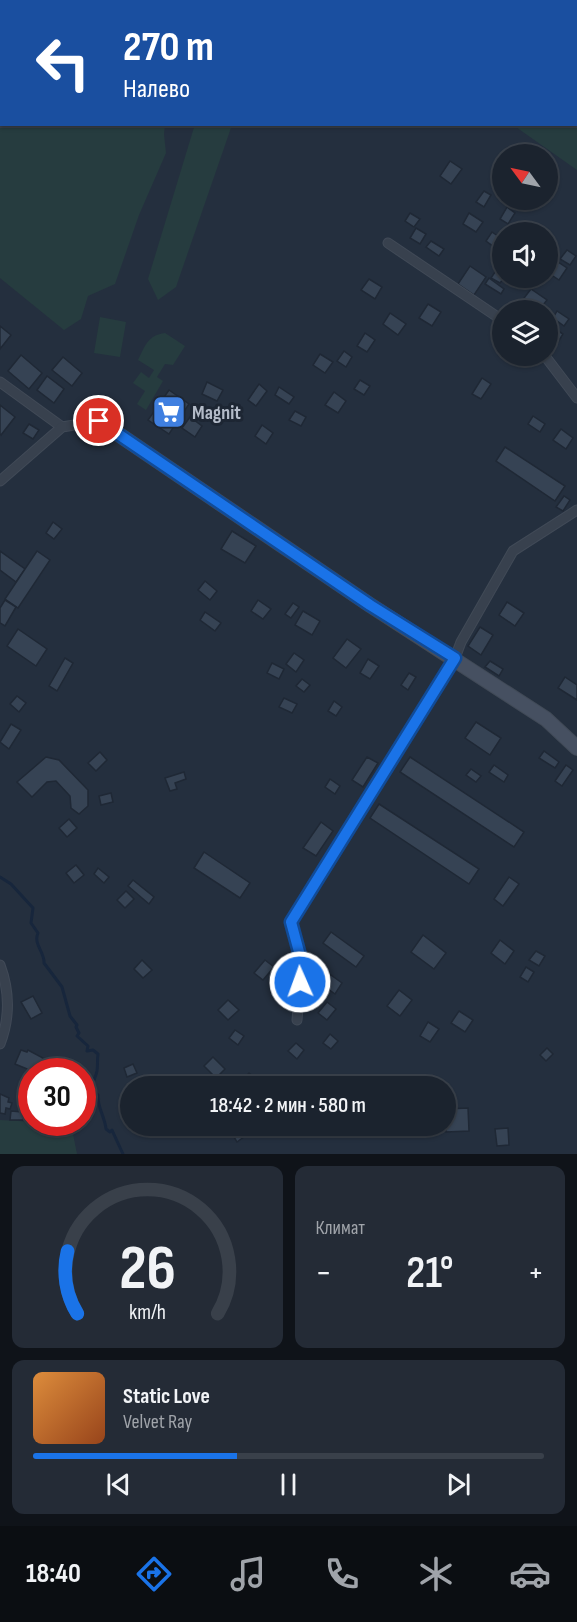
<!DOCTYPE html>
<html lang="ru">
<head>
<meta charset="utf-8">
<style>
  body { margin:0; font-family:"Sofia Sans Condensed",sans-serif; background:#242b36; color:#f1f3f6; height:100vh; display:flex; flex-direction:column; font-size:22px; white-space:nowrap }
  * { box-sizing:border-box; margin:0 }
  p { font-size:20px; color:#a0a4aa }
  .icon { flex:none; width:33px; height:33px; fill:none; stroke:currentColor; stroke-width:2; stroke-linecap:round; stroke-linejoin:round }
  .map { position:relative; height:1154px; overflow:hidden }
  .sheet { display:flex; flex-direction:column; gap:12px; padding:12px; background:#0f1319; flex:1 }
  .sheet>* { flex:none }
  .banner { position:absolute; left:0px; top:0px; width:578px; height:126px; box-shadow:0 2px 4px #0004,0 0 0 2px #39404a; background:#1a4fa0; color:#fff; overflow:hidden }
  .needle { width:39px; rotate:303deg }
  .buttons { position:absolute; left:492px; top:144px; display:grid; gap:12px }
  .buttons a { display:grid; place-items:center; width:66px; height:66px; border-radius:50%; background:#1b232e; box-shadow:0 2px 4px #0004,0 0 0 2px #39404a; font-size:30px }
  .speed { position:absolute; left:18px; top:1058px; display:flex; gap:12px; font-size:30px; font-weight:700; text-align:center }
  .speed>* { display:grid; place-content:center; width:78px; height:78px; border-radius:50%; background:#1b232e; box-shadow:0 2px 4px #0004,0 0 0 2px #39404a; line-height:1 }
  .speed .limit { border:9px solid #d22; background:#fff; color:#111 }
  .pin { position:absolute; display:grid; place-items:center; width:51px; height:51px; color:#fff; margin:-26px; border:3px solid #fff; border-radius:50%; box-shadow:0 2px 6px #0007 }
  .me { position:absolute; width:66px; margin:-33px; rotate:358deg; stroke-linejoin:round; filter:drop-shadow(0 0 4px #0008) }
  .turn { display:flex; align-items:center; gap:21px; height:126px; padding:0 24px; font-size:27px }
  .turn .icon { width:78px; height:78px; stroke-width:2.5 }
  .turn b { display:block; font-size:42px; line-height:51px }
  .big { font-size:45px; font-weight:600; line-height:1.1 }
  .sheet .widget { flex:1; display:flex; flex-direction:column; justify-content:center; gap:9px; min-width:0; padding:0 21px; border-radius:12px; background:#242b36 }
  .sheet .dial { align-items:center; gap:0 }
  .dial svg { height:156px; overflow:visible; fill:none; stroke:#39404a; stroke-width:7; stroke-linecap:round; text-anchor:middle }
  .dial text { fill:#f1f3f6; stroke:none }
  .song { display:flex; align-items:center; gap:18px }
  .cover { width:72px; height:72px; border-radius:9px; background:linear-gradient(135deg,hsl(30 70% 55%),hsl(20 70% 35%)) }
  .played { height:6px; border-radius:3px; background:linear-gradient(90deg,#1a73e8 40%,#39404a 40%) }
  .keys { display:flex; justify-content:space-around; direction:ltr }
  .heat { display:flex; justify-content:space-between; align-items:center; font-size:33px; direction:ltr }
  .sheet .tiles { flex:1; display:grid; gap:12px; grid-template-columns:1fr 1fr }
  .widget:last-child { grid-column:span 2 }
  .trip { position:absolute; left:120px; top:1076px; width:336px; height:60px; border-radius:30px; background:#1b232e; box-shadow:0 2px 4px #0004,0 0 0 2px #39404a; font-weight:600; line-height:60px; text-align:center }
  .menu { display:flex; height:96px; justify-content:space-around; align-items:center; background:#0b0e12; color:#a0a4aa }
  .menu .icon { width:42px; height:42px }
  .menu .current { color:#1a73e8 }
  .menu b { font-size:27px; color:#f1f3f6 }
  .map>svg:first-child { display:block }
  .green { fill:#263c3f }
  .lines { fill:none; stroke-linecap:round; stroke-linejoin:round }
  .stream { stroke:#17263c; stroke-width:3 }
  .building { fill:#364354; stroke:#1f2835; stroke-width:1.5 }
  .street-casing { stroke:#414a57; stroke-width:11 }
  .secondary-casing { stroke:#414a57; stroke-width:16 }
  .street { stroke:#38414e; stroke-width:9 }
  .secondary { stroke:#465061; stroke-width:14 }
  .route-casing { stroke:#114b97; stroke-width:15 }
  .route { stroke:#1a73e8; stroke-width:10 }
  .labels { text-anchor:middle; stroke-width:6; stroke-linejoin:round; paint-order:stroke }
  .poi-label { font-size:20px; font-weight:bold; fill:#b4bcc9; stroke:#1d2633; text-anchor:start }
</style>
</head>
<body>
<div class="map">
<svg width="577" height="1154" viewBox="0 0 577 1154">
  <rect width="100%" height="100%" fill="#242f3e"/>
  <g class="green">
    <polygon points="0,0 207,0 2,2 2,124 165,125 164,134 166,153 139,215 115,284 88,296 81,319 64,330 0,278"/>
    <polygon points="220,0 577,0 577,170 513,125 576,124 576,2"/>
    <polygon points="195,124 232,125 176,287 158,300 148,279"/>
    <polygon points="100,317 126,322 120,357 94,353"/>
    <path d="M165,333L185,346L173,365L165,364L157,377L163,381L146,410L137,404L145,391L133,383L141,372L149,378L154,370L138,360C145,346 148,335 165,333Z"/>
    <polygon points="0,1120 71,1124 77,1154 0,1154"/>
  </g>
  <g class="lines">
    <g class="stream">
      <polyline points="536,2 537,0"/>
      <path d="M0,877L11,884L33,908L31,923L38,933C33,944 45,953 44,963L62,987L70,1016L77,1025L76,1027L79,1033L77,1036L88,1046L87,1051L93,1050L98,1054C97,1060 98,1065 97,1071C95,1081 88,1086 98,1095C97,1107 105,1117 106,1129L110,1132L112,1130L123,1154"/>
    </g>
  </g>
  <g class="building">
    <polygon points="450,161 462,169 451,184 440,176"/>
    <polygon points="484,191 491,195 484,207 476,202"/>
    <polygon points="507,207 515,213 508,224 500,219"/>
    <polygon points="410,213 420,219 414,227 405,221"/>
    <polygon points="469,213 483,222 476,232 463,224"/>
    <polygon points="416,228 426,234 420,244 410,238"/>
    <polygon points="492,232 502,239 497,249 486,241"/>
    <polygon points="431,241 444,249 439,256 426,247"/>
    <polygon points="567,250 576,256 570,265 560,259"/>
    <polygon points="558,262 567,268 559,280 550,274"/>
    <polygon points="470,266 486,277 474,295 458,284"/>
    <polygon points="497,269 502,272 504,278 500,283 491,278"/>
    <polygon points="489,278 504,289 501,294 485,284"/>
    <polygon points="369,279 382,287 375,299 361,290"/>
    <polygon points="531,289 547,300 540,309 524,298"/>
    <polygon points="428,304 441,312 432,326 419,318"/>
    <polygon points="557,311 569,319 564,326 553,318"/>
    <polygon points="390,313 406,324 398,335 383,324"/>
    <polygon points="549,325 563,334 558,342 548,335"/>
    <polygon points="0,326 11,335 0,349"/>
    <polygon points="365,333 375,340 367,352 357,346"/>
    <polygon points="344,351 352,357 346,367 337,361"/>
    <polygon points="320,354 333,362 325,373 313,365"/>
    <polygon points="21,355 42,373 29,389 8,371"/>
    <polygon points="63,357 82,373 72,386 52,370"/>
    <polygon points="47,376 64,389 54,403 37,390"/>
    <polygon points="482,378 491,384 481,399 472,394"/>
    <polygon points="360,380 370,386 364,395 354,389"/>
    <polygon points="207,382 223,390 217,401 202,394"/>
    <polygon points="259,384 267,391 256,406 248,400"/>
    <polygon points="279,387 294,397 289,404 275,395"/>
    <polygon points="169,390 189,404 169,434 148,420"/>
    <polygon points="334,392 346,401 338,413 325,405"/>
    <polygon points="0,405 15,417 1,435 0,434"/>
    <polygon points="295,411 306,417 301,426 289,420"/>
    <polygon points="533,416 545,424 540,432 528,424"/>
    <polygon points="190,417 202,426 195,437 182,428"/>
    <polygon points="29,424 39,430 33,439 23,433"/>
    <polygon points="262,425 273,433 266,444 255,436"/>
    <polygon points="561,429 573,438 566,449 553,440"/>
    <polygon points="505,447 565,486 555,501 496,461"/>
    <polygon points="564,496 570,500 563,511 556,507"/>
    <polygon points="53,522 62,529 54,539 46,533"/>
    <polygon points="232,531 256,546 245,563 221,549"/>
    <polygon points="0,551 25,569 16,582 0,570"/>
    <polygon points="37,551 50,560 18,608 5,599"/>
    <polygon points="205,581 217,591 210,600 198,590"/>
    <polygon points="5,600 16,607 5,626 0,623 0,608"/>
    <polygon points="258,600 271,609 263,619 251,611"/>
    <polygon points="507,602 524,613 515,626 499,615"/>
    <polygon points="293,603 299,607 291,618 285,614"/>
    <polygon points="303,611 320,621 312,635 295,625"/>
    <polygon points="205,612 221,623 215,631 200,620"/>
    <polygon points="480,627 493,635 481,655 468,646"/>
    <polygon points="18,629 47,649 36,666 7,646"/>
    <polygon points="347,639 361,649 346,668 333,658"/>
    <polygon points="294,653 304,660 296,672 286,664"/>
    <polygon points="65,658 73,663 57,691 49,686"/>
    <polygon points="368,659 379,666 370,679 360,673"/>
    <polygon points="490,661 503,669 499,676 485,667"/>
    <polygon points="272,663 284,669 279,679 267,673"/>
    <polygon points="409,673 416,677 408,690 401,685"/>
    <polygon points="565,677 577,685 577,700 558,688"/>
    <polygon points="302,679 310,685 304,692 296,686"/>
    <polygon points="17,696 26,703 19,712 10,704"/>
    <polygon points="284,698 297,704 292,713 279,707"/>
    <polygon points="334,701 342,707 336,716 328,711"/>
    <polygon points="476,722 501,738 490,755 465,738"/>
    <polygon points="11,724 21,730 9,749 0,742"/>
    <polygon points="544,751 559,762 555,768 539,758"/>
    <polygon points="100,752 107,760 96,771 88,763"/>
    <polygon points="46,757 59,760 88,790 88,806 79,814 71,808 70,796 56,781 47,782 32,797 17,782"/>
    <polygon points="367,757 378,763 363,787 352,780"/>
    <polygon points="410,757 524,832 514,847 400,772"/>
    <polygon points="494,765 508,775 504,782 489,772"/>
    <polygon points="566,765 573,770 562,786 555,781"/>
    <polygon points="471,769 481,776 476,782 466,775"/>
    <polygon points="184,772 186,779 175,783 177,789 170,791 165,778"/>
    <polygon points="330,779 340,786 335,794 325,787"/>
    <polygon points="111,793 113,802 101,805 99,796"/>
    <polygon points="379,804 479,869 469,884 370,818"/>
    <polygon points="69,819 77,828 67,837 59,828"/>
    <polygon points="321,822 333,831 316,856 303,848"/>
    <polygon points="204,852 250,883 240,898 194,868"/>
    <polygon points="76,865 84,875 74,883 66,873"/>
    <polygon points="98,868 109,877 104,883 94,874"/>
    <polygon points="509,877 519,884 503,906 494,899"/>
    <polygon points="133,880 154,897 149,904 128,886"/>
    <polygon points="126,891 134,899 125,908 117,900"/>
    <polygon points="331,932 364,956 356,967 323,943"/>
    <polygon points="423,935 446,953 434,969 411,952"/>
    <polygon points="500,940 514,951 505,964 491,953"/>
    <polygon points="536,951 545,956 539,966 529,960"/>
    <polygon points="142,960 152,970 143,978 134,969"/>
    <polygon points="265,960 274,967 263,980 254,973"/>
    <polygon points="314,963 342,983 335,994 306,973"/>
    <polygon points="526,967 534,972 528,982 520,977"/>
    <polygon points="399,990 412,1000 400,1016 387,1006"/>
    <polygon points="33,996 42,1013 31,1019 21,1002"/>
    <polygon points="228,1000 239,1010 228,1020 218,1010"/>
    <polygon points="327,1002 336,1009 327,1020 318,1013"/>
    <polygon points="459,1011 473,1020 465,1032 451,1023"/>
    <polygon points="428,1022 439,1029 430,1042 420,1036"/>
    <polygon points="235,1030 244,1036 238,1045 229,1038"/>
    <polygon points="330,1034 338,1041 331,1049 323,1043"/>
    <polygon points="296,1043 304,1050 297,1059 288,1051"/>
    <polygon points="547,1048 553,1054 546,1061 540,1055"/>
    <polygon points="21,1050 27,1052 28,1050 43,1058 37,1071 32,1071 15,1064"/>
    <polygon points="213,1057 225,1069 216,1078 204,1066"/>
    <polygon points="133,1064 137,1073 127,1077 124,1068"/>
    <polygon points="249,1073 262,1084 260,1086 237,1086"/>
    <polygon points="0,1094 9,1098 8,1102 12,1103 10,1109 6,1108 5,1114 0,1113"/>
    <polygon points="468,1108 469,1131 446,1132 446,1109"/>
    <polygon points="11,1111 23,1112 23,1120 10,1120"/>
    <polygon points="236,1125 238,1125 245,1136 237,1142 229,1129"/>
    <polygon points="508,1128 509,1145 497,1146 495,1129"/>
  </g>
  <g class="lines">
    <defs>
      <g id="street">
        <polyline points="388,243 502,320"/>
        <polyline points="545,356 577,398"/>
        <polyline points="0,382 62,427"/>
        <polyline points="0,481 62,427 99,421"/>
        <path d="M0,965C10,992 10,1018 0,1044"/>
        <polyline points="297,1020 302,963 291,922 455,658 461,642 513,551 577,510"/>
      </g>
      <polyline id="secondary" points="99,421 370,605 546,719 577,748"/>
    </defs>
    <use href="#street" class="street-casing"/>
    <use href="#secondary" class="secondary-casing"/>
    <use href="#street" class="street"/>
    <use href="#secondary" class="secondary"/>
  </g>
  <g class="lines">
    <defs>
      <polyline id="route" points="99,421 370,605 455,658 291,922 302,963 300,982"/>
    </defs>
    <use href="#route" class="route-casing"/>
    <use href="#route" class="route"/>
  </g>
  <defs>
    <symbol id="supermarket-square" viewBox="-11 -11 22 22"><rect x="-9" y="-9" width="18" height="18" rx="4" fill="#3f7fe0" stroke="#1d2633"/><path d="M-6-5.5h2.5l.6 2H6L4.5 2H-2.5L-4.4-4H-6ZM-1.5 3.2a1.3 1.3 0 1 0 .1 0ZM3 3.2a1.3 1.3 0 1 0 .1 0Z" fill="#fff"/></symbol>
  </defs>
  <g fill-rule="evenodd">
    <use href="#supermarket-square" x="150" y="393" width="38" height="38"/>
  </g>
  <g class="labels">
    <g class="poi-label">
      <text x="192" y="419">Magnit</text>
    </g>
  </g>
</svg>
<div class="buttons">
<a><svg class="needle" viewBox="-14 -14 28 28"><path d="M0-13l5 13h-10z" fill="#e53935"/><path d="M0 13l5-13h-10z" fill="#a0a4aa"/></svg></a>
<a><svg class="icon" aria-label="sound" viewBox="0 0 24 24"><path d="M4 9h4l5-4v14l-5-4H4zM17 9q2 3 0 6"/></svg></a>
<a><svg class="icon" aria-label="layers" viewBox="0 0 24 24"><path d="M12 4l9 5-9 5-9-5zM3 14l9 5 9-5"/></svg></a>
</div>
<div class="speed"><div class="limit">30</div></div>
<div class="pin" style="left:99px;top:421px;background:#d93025"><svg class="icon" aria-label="arrive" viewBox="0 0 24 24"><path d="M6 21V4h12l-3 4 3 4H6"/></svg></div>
<svg class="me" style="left:300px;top:982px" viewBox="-20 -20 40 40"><circle r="17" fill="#1a73e8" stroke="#fff" stroke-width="3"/><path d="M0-11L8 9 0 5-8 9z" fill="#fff"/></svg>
<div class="trip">18:42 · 2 мин · 580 m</div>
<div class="banner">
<div class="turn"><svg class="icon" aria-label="left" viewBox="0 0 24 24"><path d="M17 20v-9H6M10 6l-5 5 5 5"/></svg><div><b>270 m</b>Налево</div></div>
</div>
</div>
<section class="sheet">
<div class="tiles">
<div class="widget dial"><svg viewBox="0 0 100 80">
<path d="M14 69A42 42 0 1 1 86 69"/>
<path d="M14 69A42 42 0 0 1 9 37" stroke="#1a73e8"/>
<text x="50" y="56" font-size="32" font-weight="700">26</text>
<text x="50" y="72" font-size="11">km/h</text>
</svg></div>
<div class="widget"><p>Климат</p>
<div class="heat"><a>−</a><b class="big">21°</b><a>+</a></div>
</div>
<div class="widget">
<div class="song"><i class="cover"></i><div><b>Static Love</b><p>Velvet Ray</p></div></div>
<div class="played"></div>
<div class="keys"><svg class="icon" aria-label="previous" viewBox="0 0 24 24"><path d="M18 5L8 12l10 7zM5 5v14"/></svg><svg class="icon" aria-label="pause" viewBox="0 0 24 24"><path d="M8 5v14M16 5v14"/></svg><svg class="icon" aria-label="next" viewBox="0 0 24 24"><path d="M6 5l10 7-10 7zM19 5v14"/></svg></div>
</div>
</div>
</section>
<nav class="menu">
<b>18:40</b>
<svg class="icon current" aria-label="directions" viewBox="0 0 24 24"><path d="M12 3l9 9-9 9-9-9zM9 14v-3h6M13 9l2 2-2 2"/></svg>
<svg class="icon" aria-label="music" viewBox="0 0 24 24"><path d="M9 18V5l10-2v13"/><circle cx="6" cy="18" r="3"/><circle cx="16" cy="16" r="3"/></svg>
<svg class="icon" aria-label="phone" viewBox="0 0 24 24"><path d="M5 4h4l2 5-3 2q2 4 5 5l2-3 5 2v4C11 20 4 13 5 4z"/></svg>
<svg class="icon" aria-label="climate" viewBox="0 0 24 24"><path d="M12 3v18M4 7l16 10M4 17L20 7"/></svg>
<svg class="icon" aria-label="car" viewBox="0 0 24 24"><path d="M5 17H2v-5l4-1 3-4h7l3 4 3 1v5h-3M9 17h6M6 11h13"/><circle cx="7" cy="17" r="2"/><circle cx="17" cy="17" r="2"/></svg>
</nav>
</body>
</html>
